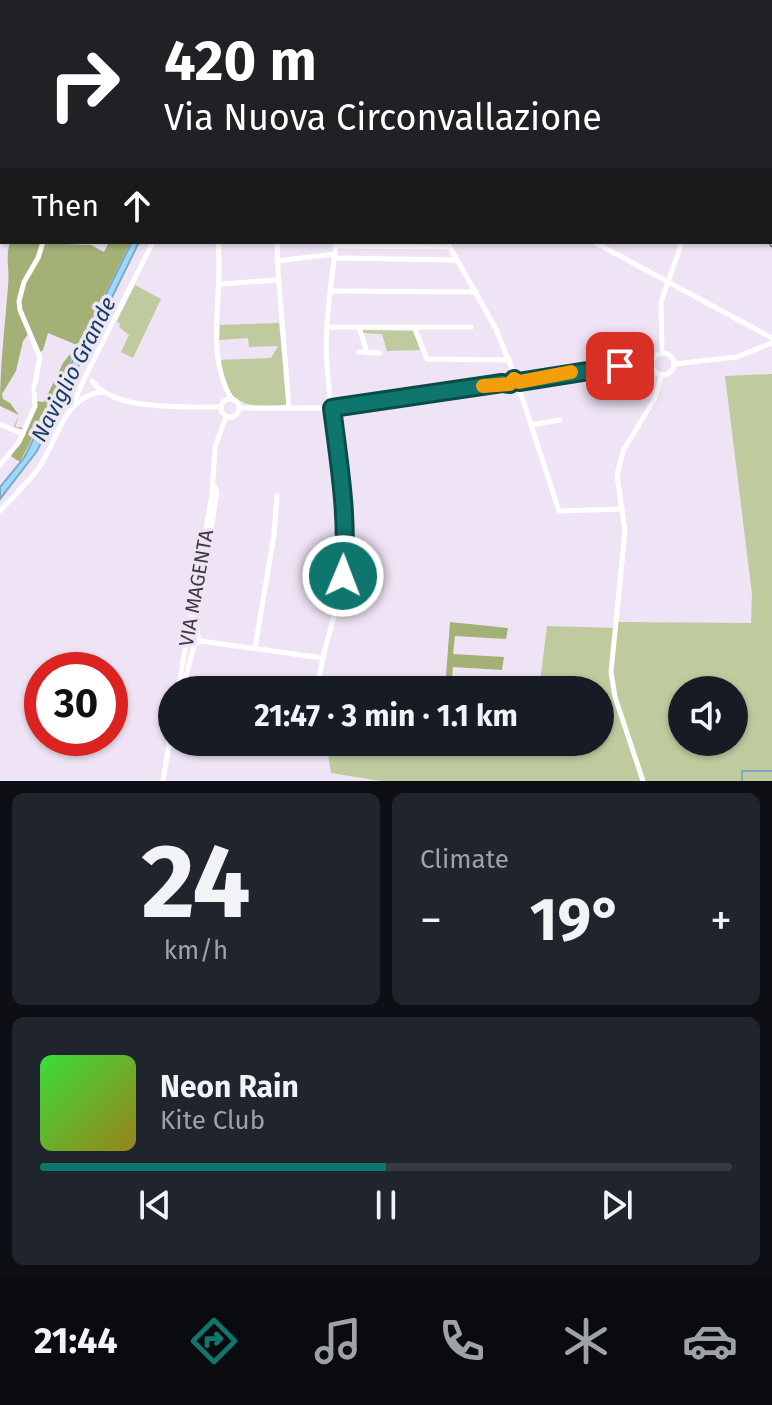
<!DOCTYPE html>
<html lang="en">
<head>
<meta charset="utf-8">
<style>
  body { margin:0; font-family:"Fira Sans",sans-serif; background:#20242c; color:#f1f3f6; height:100vh; display:flex; flex-direction:column; font-size:30px; white-space:nowrap }
  * { box-sizing:border-box; margin:0 }
  p { font-size:26px; color:#9ea1a6 }
  .icon { flex:none; width:44px; height:44px; fill:none; stroke:currentColor; stroke-width:2; stroke-linecap:round; stroke-linejoin:round }
  .map { position:relative; height:781px; overflow:hidden }
  .sheet { display:flex; flex-direction:column; gap:12px; padding:12px; background:#0d0f14; flex:1 }
  .sheet>* { flex:none }
  .banner { position:absolute; left:0px; top:0px; width:772px; height:244px; box-shadow:0 2px 6px #0004; background:#202124; color:#fff; overflow:hidden }
  .controls { position:absolute; left:668px; top:676px; display:grid; gap:16px }
  .controls a { display:grid; place-items:center; width:80px; height:80px; border-radius:50%; background:#171b24; box-shadow:0 2px 6px #0004; font-size:40px }
  .speed { position:absolute; left:24px; top:652px; display:flex; gap:16px; font-size:40px; font-weight:700; text-align:center }
  .speed>* { display:grid; place-content:center; width:104px; height:104px; border-radius:50%; background:#171b24; box-shadow:0 2px 6px #0004; line-height:1 }
  .speed .limit { border:12px solid #d22; background:#fff; color:#111 }
  .pin { position:absolute; display:grid; place-items:center; width:68px; height:68px; color:#fff; margin:-34px; border-radius:16px; box-shadow:0 4px 12px #0006 }
  .me { position:absolute; width:88px; margin:-44px; rotate:1deg; stroke-linejoin:round; filter:drop-shadow(0 0 6px #0008) }
  .turn { display:flex; align-items:center; gap:28px; height:168px; padding:0 32px; font-size:36px }
  .turn .icon { width:104px; height:104px; stroke-width:2.5 }
  .turn b { display:block; font-size:56px; line-height:68px }
  .then { display:flex; align-items:center; height:76px; padding:0 32px; background:#0003; gap:16px; font-size:30px }
  .big { font-size:60px; font-weight:700; line-height:1.1 }
  .sheet .card { flex:1; display:flex; flex-direction:column; justify-content:center; gap:12px; min-width:0; padding:0 28px; border-radius:12px; background:#20242c }
  .sheet .dial { align-items:center; gap:0 }
  .dial b { font-size:104px; line-height:1 }
  .song { display:flex; align-items:center; gap:24px }
  .cover { width:96px; height:96px; border-radius:12px; background:linear-gradient(135deg,hsl(120 70% 55%),hsl(50 70% 35%)) }
  .played { height:8px; border-radius:4px; background:linear-gradient(90deg,#0f766e 50%,#363941 50%) }
  .keys { display:flex; justify-content:space-around; direction:ltr }
  .heat { display:flex; justify-content:space-between; align-items:center; font-size:44px; direction:ltr }
  .sheet .tiles { flex:1; display:grid; gap:12px; grid-template-columns:1fr 1fr }
  .card:last-child { grid-column:span 2 }
  .trip { position:absolute; left:158px; top:676px; width:456px; height:80px; border-radius:40px; background:#171b24; box-shadow:0 2px 6px #0004; font-weight:700; line-height:80px; text-align:center }
  .menu { display:flex; height:128px; justify-content:space-around; align-items:center; background:#090b0e; color:#9ea1a6 }
  .menu .icon { width:56px; height:56px }
  .menu .selected { color:#0f766e }
  .menu b { font-size:36px; color:#f1f3f6 }
  .map>svg:first-child { display:block }
  .green { fill:#bfca9e; fill-rule:evenodd }
  .forest { fill:#a3b076; fill-rule:evenodd }
  .water { fill:#9bdafc; stroke:#7faac4; stroke-width:2 }
  .lines { fill:none; stroke-linecap:round; stroke-linejoin:round }
  .stream { stroke:#7faac4; stroke-width:2 }
  .highway-tunnel { stroke:#ccc2d1; stroke-width:9; stroke-dasharray:9 4.5; stroke-linecap:butt }
  .minor { stroke:#fff; stroke-width:5 }
  .highway { stroke:#c697f1; stroke-width:9 }
  .rail-casing { stroke:#7b757e; stroke-width:5 }
  .rail { stroke:#efe4f5; stroke-width:2; stroke-dasharray:6; stroke-linecap:butt }
  .route-casing { stroke:#0a4d48; stroke-width:20 }
  .route { stroke:#0f766e; stroke-width:14 }
  .slow { stroke:#f59e0b; stroke-width:14 }
  .labels { text-anchor:middle; stroke-width:7; stroke-linejoin:round; paint-order:stroke }
  .street-label { font-size:20px; fill:#3e3a40; stroke:#efe4f5 }
  .water-label { font-size:22px; font-style:italic; fill:#10435b; stroke:#efe4f5 }
</style>
</head>
<body>
<div class="map">
<svg width="772" height="781" viewBox="0 0 772 781">
  <rect width="100%" height="100%" fill="#efe4f5"/>
  <g class="green">
    <polygon points="135,285 161,299 133,358 121,352 129,335 119,327 120,324 117,321"/>
    <path d="M279,323L287,404C280,406 270,406 262,406C230,405 225,386 217,360L271,358L278,346L249,347L248,338L219,340L220,325Z"/>
    <polygon points="362,330 414,331 420,350 387,351 382,334 363,333"/>
    <path d="M772,374V781H381L331,773L326,742H600V690H539L547,626L618,628V622L751,623L752,594L725,376ZM682,690H734V742H682Z"/>
  </g>
  <g class="forest">
    <path d="M10,242L91,245L104,252L109,242H131L20,462L11,456L26,430L14,427L19,415L0,406C0,366 5,326 8,286C10,270 5,258 10,242ZM48,333L77,345L63,363L44,402L36,401L40,352L43,350ZM28,334L39,358L33,410L24,428L15,427L19,415L10,403L3,399L2,394L16,371L23,341Z"/>
    <polygon points="450,622 508,628 506,639 455,636 453,654 504,657 502,670 453,667 451,690 445,690"/>
  </g>
  <polygon class="water" points="132,242 139,242 37,451 0,499 0,487 24,458"/>
  <g class="lines">
    <polyline class="stream" points="742,781 742,771 772,771"/>
    <g class="highway-tunnel">
      <polyline points="660,0 661,2"/>
      <polyline points="667,0 668,2"/>
    </g>
    <g class="minor">
      <polyline points="104,0 105,2"/>
      <polyline points="131,0 132,2"/>
      <polyline points="152,0 153,2"/>
      <polyline points="172,0 173,2"/>
      <polyline points="215,0 216,2"/>
      <polyline points="600,0 602,2"/>
      <polyline points="700,0 701,2"/>
      <polyline points="296,2 299,0"/>
      <polyline points="770,15 772,14"/>
      <polyline points="770,136 772,136"/>
      <path d="M218,242C224,294 204,352 231,398"/>
      <polyline points="277,242 278,270"/>
      <polyline points="447,242 496,329 516,379"/>
      <polyline points="594,242 772,338"/>
      <polyline points="335,246 450,247"/>
      <polyline points="334,258 456,260"/>
      <polyline points="277,261 335,254"/>
      <polyline points="278,271 289,408"/>
      <polyline points="220,284 279,280"/>
      <polyline points="331,291 476,292"/>
      <polyline points="328,327 414,327 427,359 510,360"/>
      <polyline points="359,327 367,353"/>
      <polyline points="414,327 471,327"/>
      <polyline points="359,352 380,353"/>
      <polyline points="662,353 661,302 682,242"/>
      <circle cx="663" cy="364" r="11"/>
      <polyline points="674,364 737,357 772,343"/>
      <circle cx="515" cy="384" r="5"/>
      <path d="M92,381C113,412 188,406 221,407"/>
      <polyline points="519,382 569,372 652,363"/>
      <polyline points="517,388 522,397 559,511 622,509"/>
      <circle cx="230" cy="408" r="9"/>
      <polyline points="74,403 84,379 153,242"/>
      <polyline points="240,408 332,408 502,383 510,384"/>
      <polyline points="0,424 23,434"/>
      <polyline points="531,425 560,420"/>
      <polyline points="0,465 19,442 35,406 34,389 40,357 20,310 19,301 24,282 38,258 43,242"/>
      <path d="M0,511C12,497 27,484 38,469C58,441 62,397 102,392"/>
      <polyline points="201,641 198,637 196,622 217,492 214,486"/>
      <polyline points="187,642 194,644 201,641 323,658"/>
      <polyline points="255,648 274,535 277,496"/>
      <polyline points="179,688 185,680 195,642"/>
      <polyline points="178,690 212,495 215,447 226,417"/>
      <path d="M318,690C321,643 345,600 345,552C345,489 331,427 327,364C324,324 332,282 336,242"/>
      <polyline points="163,781 172,726"/>
      <polyline points="643,781 615,697 611,672 625,531 617,475 623,451 655,398 662,374"/>
    </g>
    <g class="highway">
      <polyline points="770,198 772,202"/>
      <polyline points="770,213 772,217"/>
    </g>
    <defs>
      <polyline id="rail" points="770,241 772,245"/>
    </defs>
    <use href="#rail" class="rail-casing"/>
    <use href="#rail" class="rail"/>
  </g>
  <g class="lines">
    <defs>
      <path id="route" d="M343,576C349,521 339,463 332,408L502,383L510,384L514,379L519,382L620,366"/>
    </defs>
    <use href="#route" class="route-casing"/>
    <use href="#route" class="route"/>
    <polyline class="slow" points="483,386 510,384 514,379 519,382 571,372"/>
  </g>
  <g class="labels">
    <g class="street-label">
      <text transform="translate(196 588) rotate(-80)" y="7">VIA MAGENTA</text>
    </g>
    <g class="water-label">
      <text transform="translate(73 369) rotate(-63)" y="8">Naviglio Grande</text>
    </g>
  </g>
</svg>
<div class="controls">
<a><svg class="icon" aria-label="sound" viewBox="0 0 24 24"><path d="M4 9h4l5-4v14l-5-4H4zM17 9q2 3 0 6"/></svg></a>
</div>
<div class="speed"><div class="limit">30</div></div>
<div class="pin" style="left:620px;top:366px;background:#d93025"><svg class="icon" aria-label="arrive" viewBox="0 0 24 24"><path d="M6 21V4h12l-3 4 3 4H6"/></svg></div>
<svg class="me" style="left:343px;top:576px" viewBox="-20 -20 40 40"><circle r="17" fill="#0f766e" stroke="#fff" stroke-width="3"/><path d="M0-11L8 9 0 5-8 9z" fill="#fff"/></svg>
<div class="trip">21:47 · 3 min · 1.1 km</div>
<div class="banner">
<div class="turn"><svg class="icon" aria-label="right" viewBox="0 0 24 24"><path d="M7 20v-9h11M14 6l5 5-5 5"/></svg><div><b>420 m</b>Via Nuova Circonvallazione</div></div>
<div class="then">Then<svg class="icon" aria-label="ahead" viewBox="0 0 24 24"><path d="M12 20V5M6 11l6-6 6 6"/></svg></div>
</div>
</div>
<section class="sheet">
<div class="tiles">
<div class="card dial"><b>24</b><p>km/h</p></div>
<div class="card"><p>Climate</p>
<div class="heat"><a>−</a><b class="big">19°</b><a>+</a></div>
</div>
<div class="card">
<div class="song"><i class="cover"></i><div><b>Neon Rain</b><p>Kite Club</p></div></div>
<div class="played"></div>
<div class="keys"><svg class="icon" aria-label="previous" viewBox="0 0 24 24"><path d="M18 5L8 12l10 7zM5 5v14"/></svg><svg class="icon" aria-label="pause" viewBox="0 0 24 24"><path d="M8 5v14M16 5v14"/></svg><svg class="icon" aria-label="next" viewBox="0 0 24 24"><path d="M6 5l10 7-10 7zM19 5v14"/></svg></div>
</div>
</div>
</section>
<nav class="menu">
<b>21:44</b>
<svg class="icon selected" aria-label="directions" viewBox="0 0 24 24"><path d="M12 3l9 9-9 9-9-9zM9 14v-3h6M13 9l2 2-2 2"/></svg>
<svg class="icon" aria-label="music" viewBox="0 0 24 24"><path d="M9 18V5l10-2v13"/><circle cx="6" cy="18" r="3"/><circle cx="16" cy="16" r="3"/></svg>
<svg class="icon" aria-label="phone" viewBox="0 0 24 24"><path d="M5 4h4l2 5-3 2q2 4 5 5l2-3 5 2v4C11 20 4 13 5 4z"/></svg>
<svg class="icon" aria-label="climate" viewBox="0 0 24 24"><path d="M12 3v18M4 7l16 10M4 17L20 7"/></svg>
<svg class="icon" aria-label="car" viewBox="0 0 24 24"><path d="M5 17H2v-5l4-1 3-4h7l3 4 3 1v5h-3M9 17h6M6 11h13"/><circle cx="7" cy="17" r="2"/><circle cx="17" cy="17" r="2"/></svg>
</nav>
</body>
</html>
